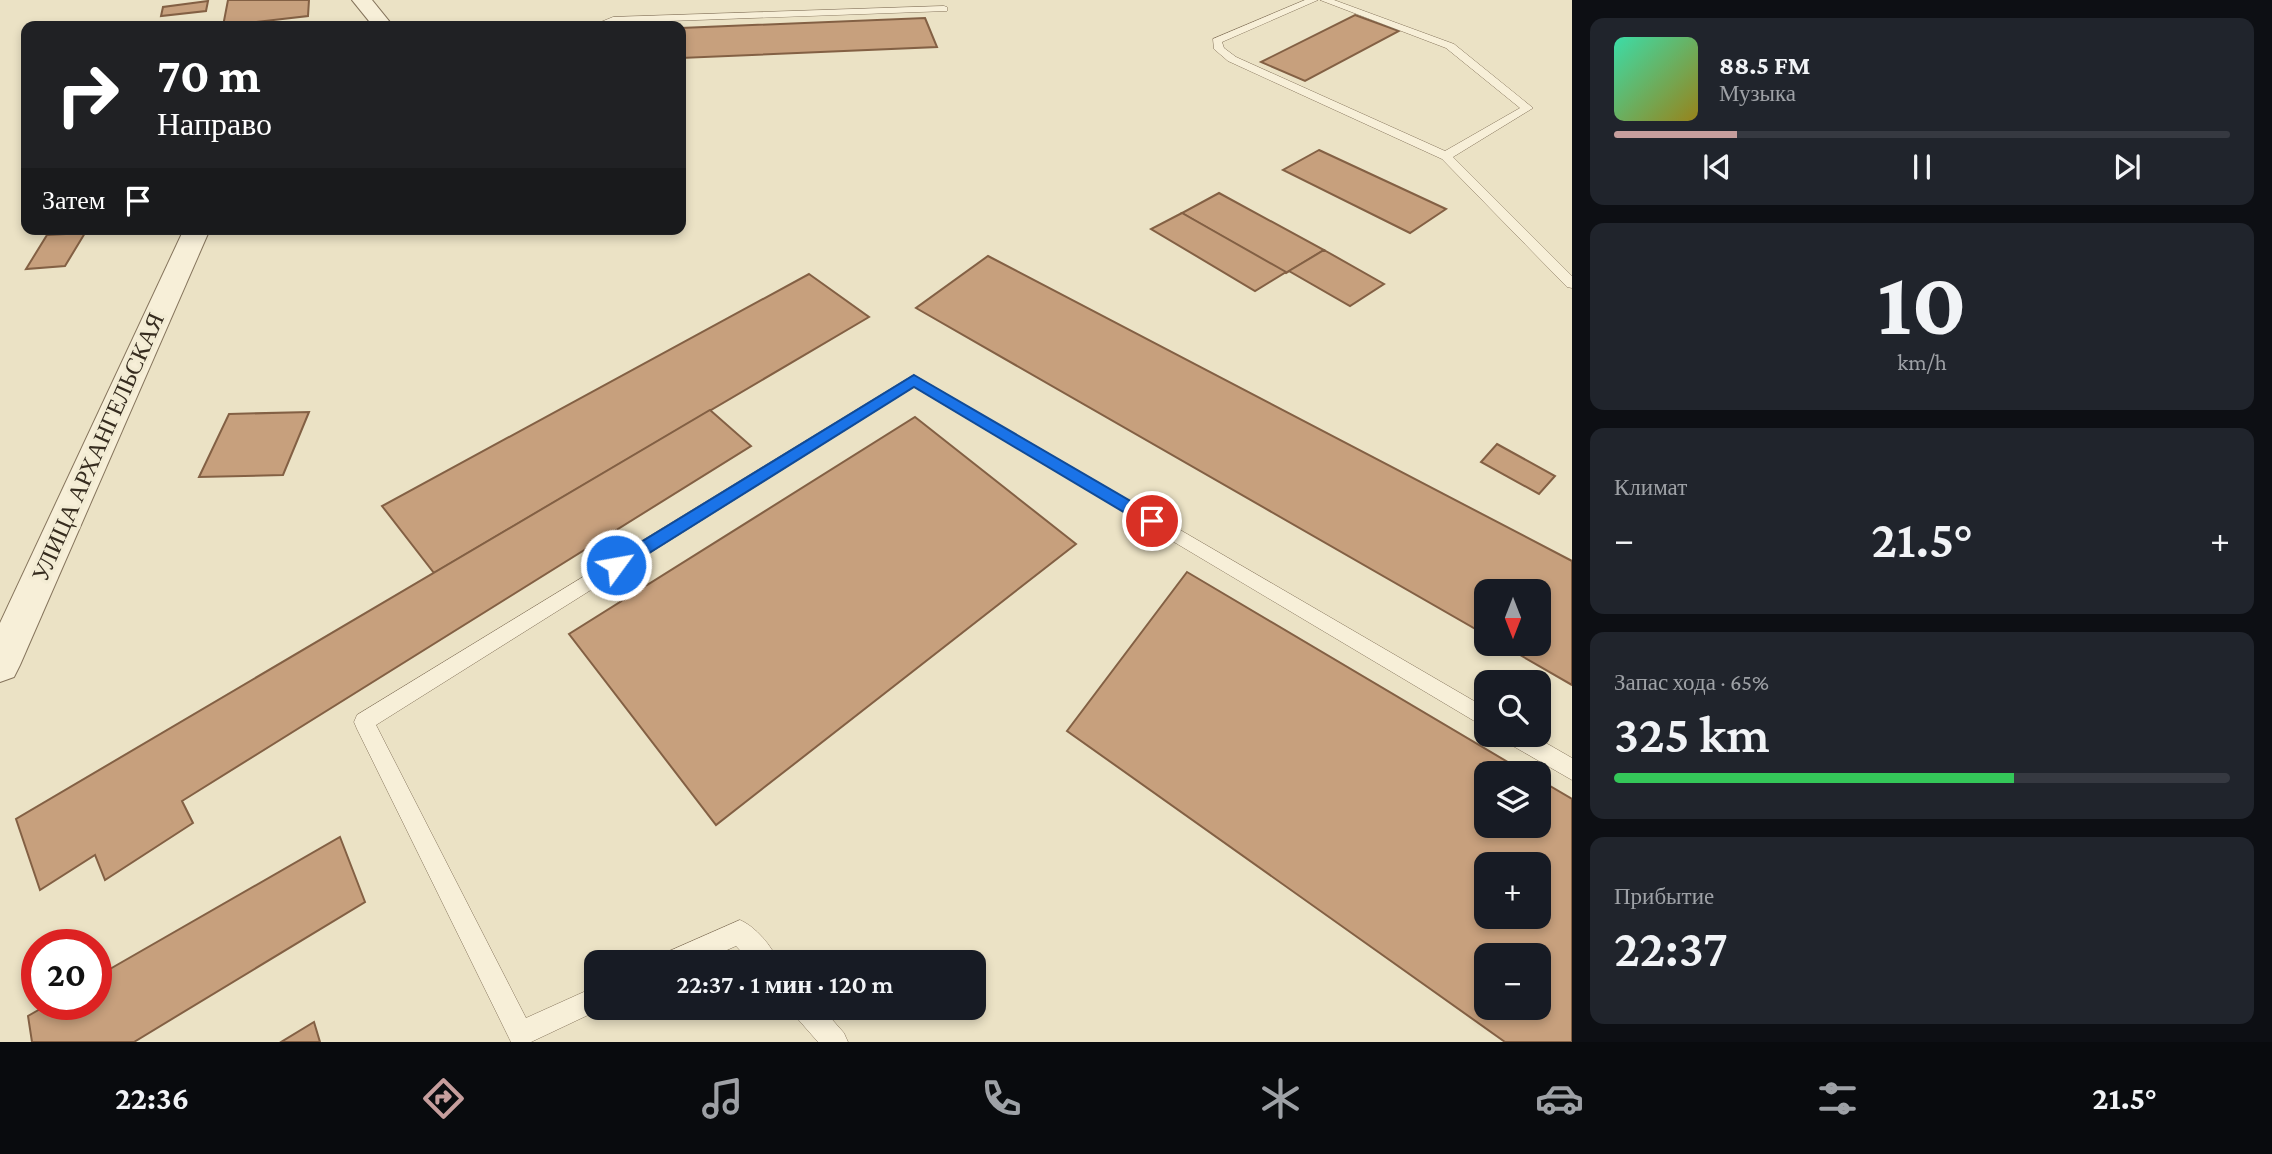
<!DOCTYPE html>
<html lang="ru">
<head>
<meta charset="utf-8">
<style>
  body { margin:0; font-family:"Crimson Pro",serif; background:#20242c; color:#f1f3f6; height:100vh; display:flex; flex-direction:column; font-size:26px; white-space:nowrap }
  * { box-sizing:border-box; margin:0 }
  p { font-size:23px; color:#9ea1a6 }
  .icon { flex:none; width:38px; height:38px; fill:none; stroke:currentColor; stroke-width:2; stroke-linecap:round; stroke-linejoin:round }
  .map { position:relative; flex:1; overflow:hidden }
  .panel { display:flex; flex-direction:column; gap:18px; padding:18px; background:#0d0f14; width:700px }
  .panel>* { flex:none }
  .top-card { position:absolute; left:21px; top:21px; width:665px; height:214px; border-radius:14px; box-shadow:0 4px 10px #0003; background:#202124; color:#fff; overflow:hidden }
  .needle { width:46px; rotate:180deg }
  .buttons { position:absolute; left:1474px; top:579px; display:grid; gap:14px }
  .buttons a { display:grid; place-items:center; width:77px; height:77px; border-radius:14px; background:#171b24; box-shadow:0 4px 10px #0003; font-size:35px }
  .speed { position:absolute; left:21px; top:929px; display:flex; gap:14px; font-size:35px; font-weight:700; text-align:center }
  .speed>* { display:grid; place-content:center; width:91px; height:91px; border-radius:50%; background:#171b24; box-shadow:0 4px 10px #0003; line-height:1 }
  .speed .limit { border:10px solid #d22; background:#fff; color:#111 }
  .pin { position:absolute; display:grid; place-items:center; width:60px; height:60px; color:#fff; margin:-30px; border:4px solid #fff; border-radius:50%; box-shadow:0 2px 7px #0007 }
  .me { position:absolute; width:77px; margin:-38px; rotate:58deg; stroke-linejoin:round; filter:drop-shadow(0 0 5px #0008) }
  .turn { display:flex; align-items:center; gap:24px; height:147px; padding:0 21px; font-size:32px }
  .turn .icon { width:91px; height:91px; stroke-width:2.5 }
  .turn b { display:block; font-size:49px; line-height:60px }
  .then { display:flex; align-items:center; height:66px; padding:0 21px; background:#0003; gap:14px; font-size:26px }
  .big { font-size:52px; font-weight:600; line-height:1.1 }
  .panel .tile { flex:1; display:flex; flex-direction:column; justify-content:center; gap:10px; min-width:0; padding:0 24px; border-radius:14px; background:#20242c }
  .panel .dial { align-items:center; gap:0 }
  .dial b { font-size:91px; line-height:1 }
  .song { display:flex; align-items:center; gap:21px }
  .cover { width:84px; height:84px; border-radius:10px; background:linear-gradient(135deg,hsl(160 70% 55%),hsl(50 70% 35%)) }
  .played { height:7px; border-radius:4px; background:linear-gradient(90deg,#c69e9d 20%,#363941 20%) }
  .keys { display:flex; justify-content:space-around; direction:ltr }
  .heat { display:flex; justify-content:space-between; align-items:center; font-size:38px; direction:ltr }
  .charge { height:10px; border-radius:5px; background:linear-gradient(90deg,#34c759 65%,#363941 0) }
  .trip { position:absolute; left:584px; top:950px; width:402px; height:70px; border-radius:14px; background:#171b24; box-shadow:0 4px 10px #0003; font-weight:600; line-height:70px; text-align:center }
  .menu { display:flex; height:112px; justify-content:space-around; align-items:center; background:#090b0e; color:#9ea1a6 }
  .menu .icon { width:49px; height:49px }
  .menu .selected { color:#c69e9d }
  .menu b { font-size:32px; color:#f1f3f6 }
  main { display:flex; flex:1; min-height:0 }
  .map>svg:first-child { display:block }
  .building { fill:#c7a07d; stroke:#836044; stroke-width:2; fill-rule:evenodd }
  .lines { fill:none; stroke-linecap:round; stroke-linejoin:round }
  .lane-casing { stroke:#85745c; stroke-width:1 }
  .street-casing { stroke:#85745c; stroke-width:2 }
  .lane { fill:#f7efd8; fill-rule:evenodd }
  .street { fill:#f7efd8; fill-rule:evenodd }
  .route { fill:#1a73e8; stroke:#114b97; stroke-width:2 }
  .labels { text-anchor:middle; stroke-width:7; stroke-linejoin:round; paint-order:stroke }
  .street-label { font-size:24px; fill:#362c1f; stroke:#f3ecd4 }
</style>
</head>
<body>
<main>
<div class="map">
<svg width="1572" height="1042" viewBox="0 0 1572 1042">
  <rect width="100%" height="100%" fill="#ebe2c5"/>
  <g class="building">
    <polygon points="228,0 309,0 308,16 223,26"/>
    <polygon points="208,1 206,11 161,16 163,7"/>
    <polygon points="1355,15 1399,31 1305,81 1261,62"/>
    <polygon points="925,18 937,47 681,58 681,28"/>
    <polygon points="1319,150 1446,209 1410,233 1283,170"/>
    <polygon points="1219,193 1324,250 1286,273 1182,213"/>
    <polygon points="1182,213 1286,272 1255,291 1151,229"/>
    <polygon points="85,233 65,266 26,269 47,235"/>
    <polygon points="1324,250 1384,284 1350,306 1289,271"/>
    <polygon points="988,256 1572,561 1572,685 1501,644 1538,644 1538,592 1486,592 1486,635 916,308"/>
    <polygon points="809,274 869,317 434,573 382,506"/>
    <polygon points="710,410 751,446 182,801 193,823 105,880 95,855 40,890 16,819"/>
    <polygon points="309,412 283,475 199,477 229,414"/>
    <polygon points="915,417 1076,544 716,825 569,634"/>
    <polygon points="1497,444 1555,476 1539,494 1481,462"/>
    <path d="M1187,572L1528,774H1486V826H1538V779L1572,799V1042H1505L1067,731ZM1486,864H1538V917H1486ZM1486,956H1538V1008H1486Z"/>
    <polygon points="340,837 365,902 134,1042 32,1042 28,1016 49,1004 96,1004 96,977"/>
    <polygon points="314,1022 320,1042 281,1042"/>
  </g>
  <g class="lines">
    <defs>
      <g id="lane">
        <polygon points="1305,0 1318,0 1222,42 1224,48 1236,57 1445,151 1520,108 1446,48 1320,0 1334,0 1454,44 1533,108 1453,157 1572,276 1572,288 1567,287 1442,159 1228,61 1214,49 1213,39"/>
        <polygon points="944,6 947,7 947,11 614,23 591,26 613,17"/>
        <polygon points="914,375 1486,708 1486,728 914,387 376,725 526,1018 597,986 597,1008 603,1008 531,1042 511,1042 357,729 354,722 357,715"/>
        <polygon points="1503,735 1532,735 1572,758 1572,780 1506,742"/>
        <path d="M740,920C755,926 773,947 778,962H751L736,946L700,962H662L665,953Z"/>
        <polygon points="793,1008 822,1008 844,1033 848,1042 818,1042 796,1017"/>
      </g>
      <g id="street">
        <polygon points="352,0 372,0 393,26 373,26"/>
        <polygon points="184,229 210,229 20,665 14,677 0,682 0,623"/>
      </g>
    </defs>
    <use href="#lane" class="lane-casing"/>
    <use href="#street" class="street-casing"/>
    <use href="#lane" class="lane"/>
    <use href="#street" class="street"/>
  </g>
  <polygon class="route" points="914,375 1158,517 1160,521 1158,526 1147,526 914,387 622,570 610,570 608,565 610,561"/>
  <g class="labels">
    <g class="street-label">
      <text transform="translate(98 447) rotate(-66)" y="8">УЛИЦА АРХАНГЕЛЬСКАЯ</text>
    </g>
  </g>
</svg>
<div class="buttons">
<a><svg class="needle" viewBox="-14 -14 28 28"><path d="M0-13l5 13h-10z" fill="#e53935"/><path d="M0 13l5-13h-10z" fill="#9ea1a6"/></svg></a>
<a><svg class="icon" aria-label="search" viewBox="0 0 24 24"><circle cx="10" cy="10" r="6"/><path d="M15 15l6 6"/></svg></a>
<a><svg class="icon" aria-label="layers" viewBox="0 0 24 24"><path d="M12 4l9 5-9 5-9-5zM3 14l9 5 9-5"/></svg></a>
<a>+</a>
<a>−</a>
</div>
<div class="speed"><div class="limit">20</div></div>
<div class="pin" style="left:1152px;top:521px;background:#d93025"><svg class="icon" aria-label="arrive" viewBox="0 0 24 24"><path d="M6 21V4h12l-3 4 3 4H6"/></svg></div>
<svg class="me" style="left:616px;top:565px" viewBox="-20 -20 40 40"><circle r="17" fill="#1a73e8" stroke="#fff" stroke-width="3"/><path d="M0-11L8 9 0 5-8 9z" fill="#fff"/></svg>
<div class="trip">22:37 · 1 мин · 120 m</div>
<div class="top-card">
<div class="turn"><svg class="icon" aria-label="right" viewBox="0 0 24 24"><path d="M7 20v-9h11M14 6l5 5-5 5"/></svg><div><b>70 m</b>Направо</div></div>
<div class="then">Затем<svg class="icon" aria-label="arrive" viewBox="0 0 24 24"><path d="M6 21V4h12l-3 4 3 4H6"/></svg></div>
</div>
</div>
<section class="panel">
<div class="tile">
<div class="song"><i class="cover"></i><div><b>88.5 FM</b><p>Музыка</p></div></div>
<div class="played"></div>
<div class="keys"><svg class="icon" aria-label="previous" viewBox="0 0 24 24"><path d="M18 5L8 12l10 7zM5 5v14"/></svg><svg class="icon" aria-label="pause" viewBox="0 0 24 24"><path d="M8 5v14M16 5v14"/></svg><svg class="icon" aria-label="next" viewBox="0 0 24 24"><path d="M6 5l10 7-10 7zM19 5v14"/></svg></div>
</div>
<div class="tile dial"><b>10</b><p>km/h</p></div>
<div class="tile"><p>Климат</p>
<div class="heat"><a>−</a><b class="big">21.5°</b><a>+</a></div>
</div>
<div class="tile"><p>Запас хода · 65%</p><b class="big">325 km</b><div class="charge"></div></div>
<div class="tile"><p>Прибытие</p><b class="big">22:37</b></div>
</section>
</main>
<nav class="menu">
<b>22:36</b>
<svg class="icon selected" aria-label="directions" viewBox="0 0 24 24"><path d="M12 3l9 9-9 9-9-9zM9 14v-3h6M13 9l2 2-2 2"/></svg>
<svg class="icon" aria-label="music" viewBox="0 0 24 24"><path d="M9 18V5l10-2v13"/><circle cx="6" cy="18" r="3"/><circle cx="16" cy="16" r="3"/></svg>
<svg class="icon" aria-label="phone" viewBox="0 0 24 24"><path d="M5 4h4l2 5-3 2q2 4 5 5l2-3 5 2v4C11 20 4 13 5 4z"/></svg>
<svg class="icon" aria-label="climate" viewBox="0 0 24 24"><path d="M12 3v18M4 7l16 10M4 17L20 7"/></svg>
<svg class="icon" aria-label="car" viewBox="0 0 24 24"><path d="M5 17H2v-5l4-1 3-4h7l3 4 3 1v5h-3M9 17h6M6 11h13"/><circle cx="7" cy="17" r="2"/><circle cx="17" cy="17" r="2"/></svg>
<svg class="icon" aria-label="filters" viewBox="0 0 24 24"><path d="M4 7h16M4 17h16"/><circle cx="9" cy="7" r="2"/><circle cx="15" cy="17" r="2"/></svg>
<b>21.5°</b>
</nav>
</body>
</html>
